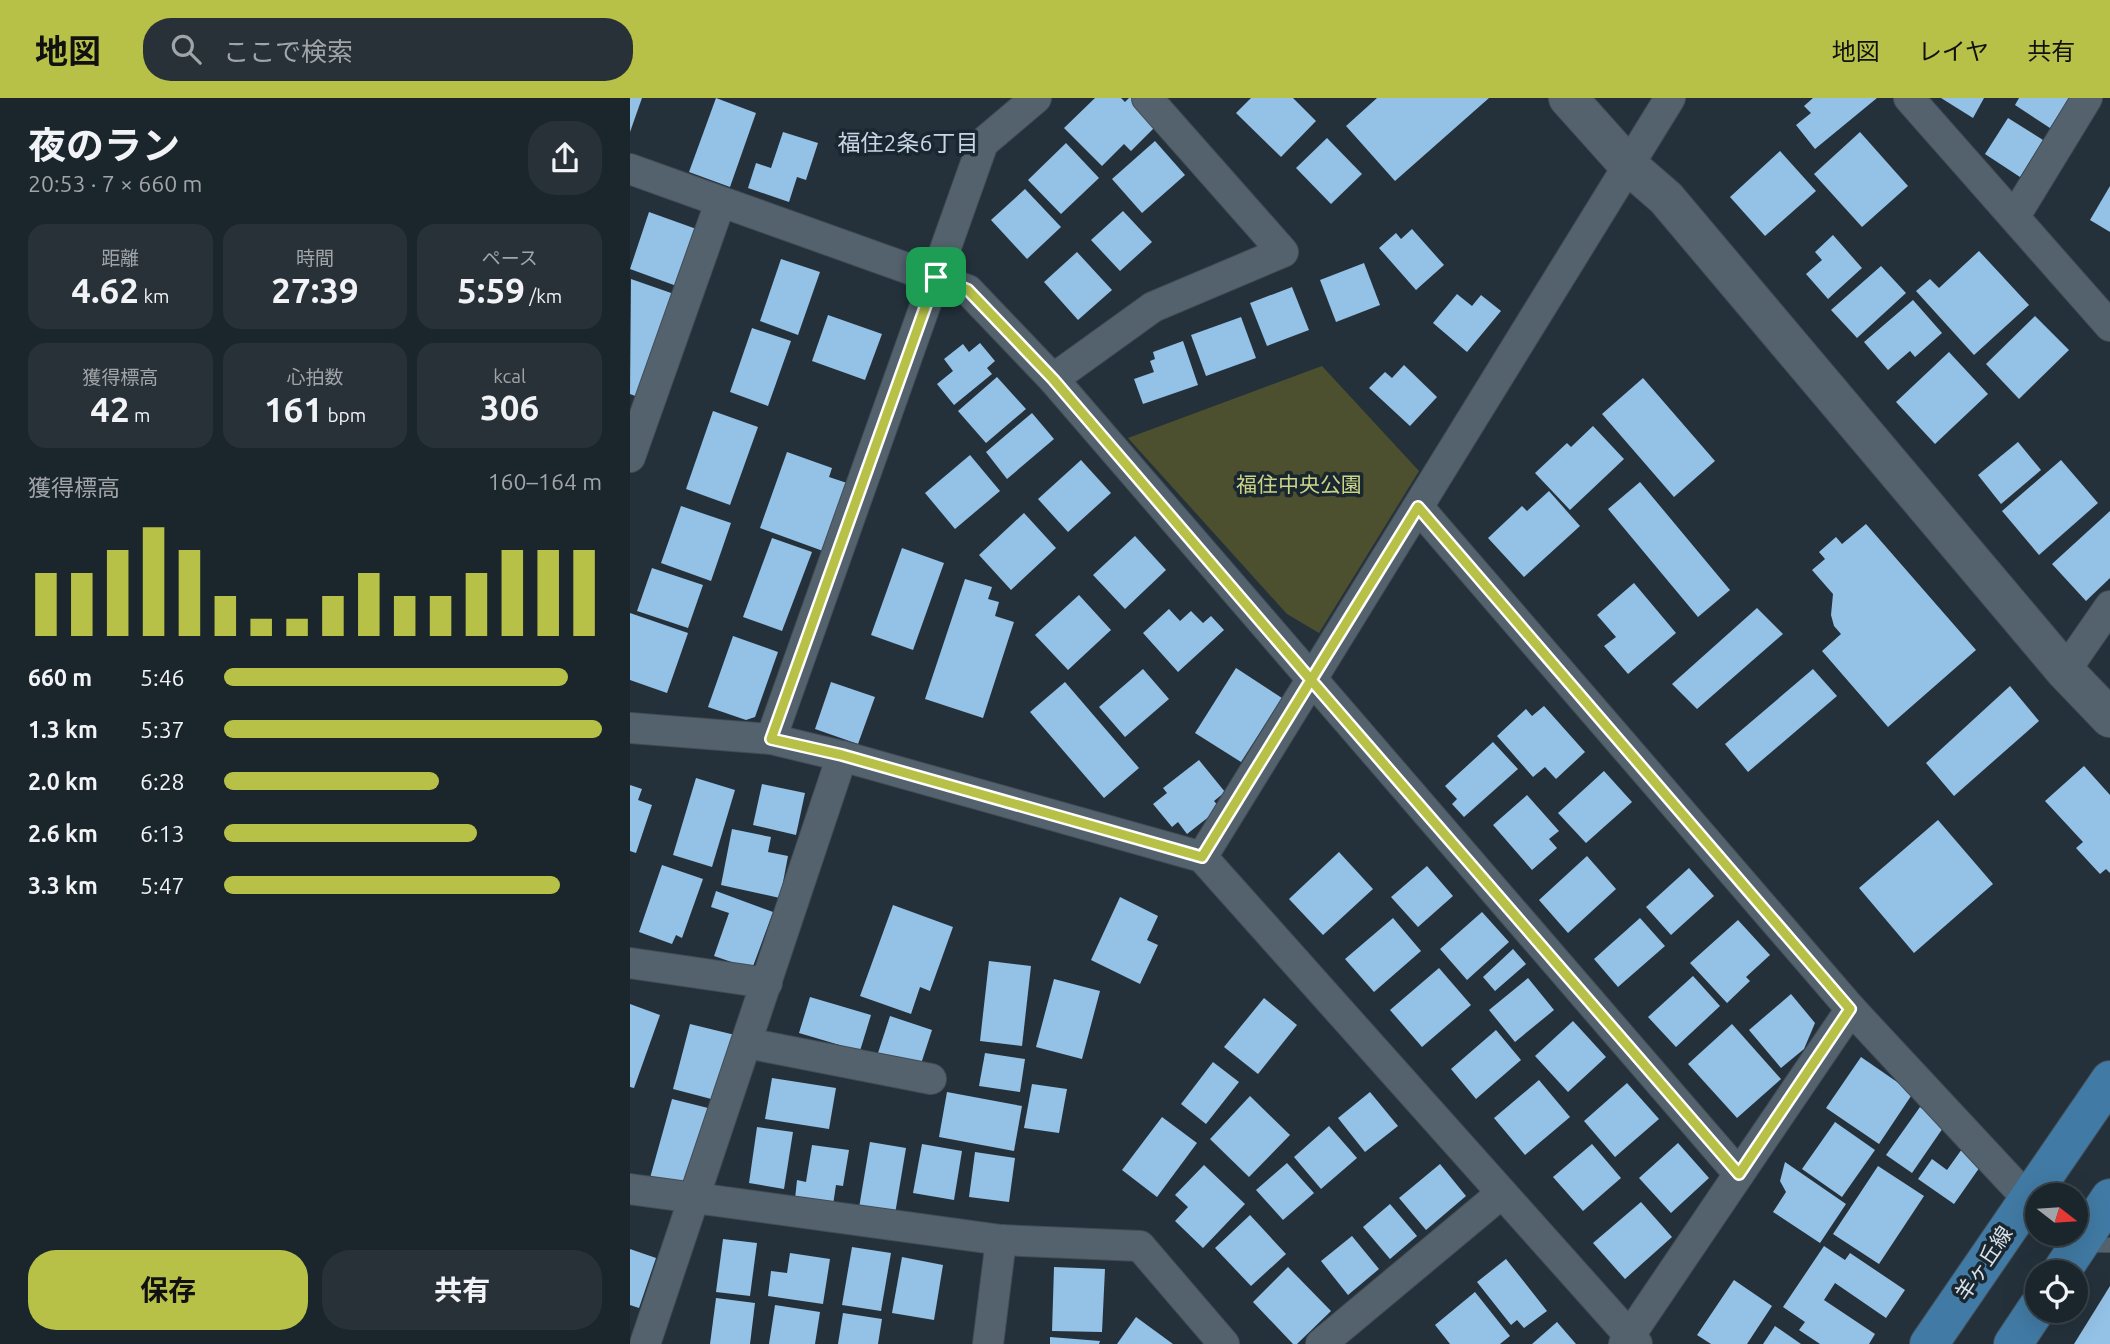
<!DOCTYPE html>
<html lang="ja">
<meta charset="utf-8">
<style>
:root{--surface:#1b252c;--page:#283138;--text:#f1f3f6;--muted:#a0a5a9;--line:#394248;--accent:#b7c148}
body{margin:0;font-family:Ubuntu,"Noto Sans JP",sans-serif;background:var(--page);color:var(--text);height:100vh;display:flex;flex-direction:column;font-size:26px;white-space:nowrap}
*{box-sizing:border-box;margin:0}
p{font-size:23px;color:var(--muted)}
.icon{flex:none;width:38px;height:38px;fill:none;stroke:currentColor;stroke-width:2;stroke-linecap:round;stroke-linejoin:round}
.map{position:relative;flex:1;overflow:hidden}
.panel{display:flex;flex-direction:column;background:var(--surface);width:630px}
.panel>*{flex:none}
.needle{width:46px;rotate:107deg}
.fabs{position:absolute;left:1395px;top:1085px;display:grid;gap:14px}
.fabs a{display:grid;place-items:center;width:63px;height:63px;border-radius:50%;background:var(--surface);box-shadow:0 7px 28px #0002,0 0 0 2px var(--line);font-size:35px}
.pin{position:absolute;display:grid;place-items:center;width:60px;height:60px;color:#fff;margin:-30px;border-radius:14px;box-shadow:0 4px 10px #0006}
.round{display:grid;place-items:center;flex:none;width:74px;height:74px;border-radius:28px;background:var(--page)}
.overview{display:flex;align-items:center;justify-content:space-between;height:119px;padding:0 28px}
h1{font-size:38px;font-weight:700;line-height:52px}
.figures{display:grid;grid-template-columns:repeat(3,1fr);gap:10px;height:119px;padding:7px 28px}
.figures div{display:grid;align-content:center;border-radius:18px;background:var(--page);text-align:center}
.figures b{font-size:35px;font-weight:700}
.figures small{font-size:19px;font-weight:400}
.figures p{font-size:19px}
.chart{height:196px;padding:14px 28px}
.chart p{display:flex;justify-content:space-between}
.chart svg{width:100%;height:126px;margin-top:7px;stroke:var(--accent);stroke-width:6}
.action{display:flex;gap:14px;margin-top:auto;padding:14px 28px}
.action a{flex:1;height:80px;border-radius:28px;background:var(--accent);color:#111;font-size:28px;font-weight:700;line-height:80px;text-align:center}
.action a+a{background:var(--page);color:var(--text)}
ul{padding:0 28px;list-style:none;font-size:23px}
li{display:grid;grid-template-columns:112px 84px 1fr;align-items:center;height:52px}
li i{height:18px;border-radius:9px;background:var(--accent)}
header{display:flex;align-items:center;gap:42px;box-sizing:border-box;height:98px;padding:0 35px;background:var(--accent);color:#111}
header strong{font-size:33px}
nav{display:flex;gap:38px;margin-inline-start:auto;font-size:24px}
.search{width:490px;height:63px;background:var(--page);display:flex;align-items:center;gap:18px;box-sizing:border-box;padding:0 24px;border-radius:28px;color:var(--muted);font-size:26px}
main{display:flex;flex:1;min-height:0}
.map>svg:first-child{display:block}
.green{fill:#4c502e}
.building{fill:#94c1e6}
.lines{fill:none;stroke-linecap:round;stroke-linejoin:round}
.lane-casing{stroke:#424d56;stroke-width:16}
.street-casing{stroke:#424d56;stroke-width:32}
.secondary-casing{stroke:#424d56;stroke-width:40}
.primary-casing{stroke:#424d56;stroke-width:40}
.lane{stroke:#54626e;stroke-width:14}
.street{stroke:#54626e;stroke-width:30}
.secondary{stroke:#54626e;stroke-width:38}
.primary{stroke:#417aa4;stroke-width:38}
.route-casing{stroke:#fff;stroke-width:14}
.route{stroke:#b7c148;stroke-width:9}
.labels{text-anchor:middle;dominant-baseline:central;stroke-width:7;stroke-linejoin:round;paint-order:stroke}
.park-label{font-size:21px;fill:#ccd586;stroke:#1a2731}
.street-label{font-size:21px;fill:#dae2e9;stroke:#1a2731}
.neighbourhood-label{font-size:23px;fill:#c6d6e4;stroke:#1a2731}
</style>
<header>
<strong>地図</strong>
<div class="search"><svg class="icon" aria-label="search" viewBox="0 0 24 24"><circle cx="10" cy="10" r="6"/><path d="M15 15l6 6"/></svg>ここで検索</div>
<nav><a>地図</a><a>レイヤ</a><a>共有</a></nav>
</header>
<main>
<section class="panel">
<div class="overview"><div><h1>夜のラン</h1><p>20:53 · 7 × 660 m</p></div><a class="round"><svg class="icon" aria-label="share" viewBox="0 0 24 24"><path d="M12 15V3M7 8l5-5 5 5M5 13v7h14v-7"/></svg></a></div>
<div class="figures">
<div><p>距離</p><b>4.62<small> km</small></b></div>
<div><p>時間</p><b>27:39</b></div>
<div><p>ペース</p><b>5:59<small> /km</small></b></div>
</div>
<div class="figures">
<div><p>獲得標高</p><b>42<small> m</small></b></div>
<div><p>心拍数</p><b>161<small> bpm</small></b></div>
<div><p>kcal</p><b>306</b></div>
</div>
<div class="chart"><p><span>獲得標高</span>160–164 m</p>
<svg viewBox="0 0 160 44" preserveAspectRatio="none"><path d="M5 44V22M15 44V22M25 44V14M35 44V6M45 44V14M55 44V30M65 44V38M75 44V38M85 44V30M95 44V22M105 44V30M115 44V30M125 44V22M135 44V14M145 44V14M155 44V14"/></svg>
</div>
<ul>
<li><b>660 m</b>5:46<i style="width:91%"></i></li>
<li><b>1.3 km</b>5:37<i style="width:100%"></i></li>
<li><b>2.0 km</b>6:28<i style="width:57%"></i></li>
<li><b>2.6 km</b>6:13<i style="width:67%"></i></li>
<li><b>3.3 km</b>5:47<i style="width:89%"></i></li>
</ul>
<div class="action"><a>保存</a><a>共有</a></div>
</section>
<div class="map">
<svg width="1480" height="1246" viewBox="0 0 1480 1246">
<rect width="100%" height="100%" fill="#24313b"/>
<!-- green -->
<polygon class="green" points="692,268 789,373 689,535 657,516 498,340"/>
<!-- building -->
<g class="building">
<polygon points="0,0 12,0 0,34"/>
<polygon points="86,0 126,15 100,89 59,74"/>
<polygon points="465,0 491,0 495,4 499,0 514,0 534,20 501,53 494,46 472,68 434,30"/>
<polygon points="621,0 663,0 686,23 651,59 606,15"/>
<polygon points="747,0 859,0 765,83 716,28"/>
<polygon points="1183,0 1247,0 1185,51 1166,27 1181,15 1174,8"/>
<polygon points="1311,0 1354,0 1343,20"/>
<polygon points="1389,0 1439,0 1420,30 1385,7"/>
<polygon points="1378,20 1413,42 1390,79 1355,56"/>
<polygon points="153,34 188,45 176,82 167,79 159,104 118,90 126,65 141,70"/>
<polygon points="1230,34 1278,88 1232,129 1184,76"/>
<polygon points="697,40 732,76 701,106 666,70"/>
<polygon points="525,43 555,77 512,115 482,81"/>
<polygon points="436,45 469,80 431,116 398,82"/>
<polygon points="1150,53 1186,93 1135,138 1100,99"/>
<polygon points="1480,88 1480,134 1460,122"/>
<polygon points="395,91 431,129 397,161 361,122"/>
<polygon points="493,113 522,144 490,173 461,142"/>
<polygon points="19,114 72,133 52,190 0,171"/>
<polygon points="782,131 814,167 786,192 749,150 766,135 771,141"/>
<polygon points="1203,137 1232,170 1198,201 1176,176 1192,162 1185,154"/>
<polygon points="1349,153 1399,207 1344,257 1286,193 1300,181 1309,190"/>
<polygon points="447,154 482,192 448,222 414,184"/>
<polygon points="151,161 190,174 168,237 130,223"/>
<polygon points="734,165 750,207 706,224 690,182"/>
<polygon points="1251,168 1276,195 1227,240 1201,212"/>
<polygon points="1,181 44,196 8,299 0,296"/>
<polygon points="662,189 679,232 637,248 620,205"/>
<polygon points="827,196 842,208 851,197 871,213 837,254 803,225"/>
<polygon points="1283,202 1312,235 1285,259 1280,253 1258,272 1234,244"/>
<polygon points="198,217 252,236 235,282 182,263"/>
<polygon points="1405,218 1439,252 1389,301 1356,266"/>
<polygon points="611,219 626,260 576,278 561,237"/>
<polygon points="122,230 161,243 138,308 100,294"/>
<polygon points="553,243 568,287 513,306 504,281 524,274 520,263 525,261 523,254"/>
<polygon points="350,245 365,263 357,270 362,276 324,307 307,286 323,273 314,261 333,246 339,254"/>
<polygon points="1319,254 1358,296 1305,346 1266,304"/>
<polygon points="774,267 807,299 780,328 739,290 755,274 762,280"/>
<polygon points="367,279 396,311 356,345 328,313"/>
<polygon points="1013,280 1085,363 1044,399 972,316"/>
<polygon points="83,313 128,329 100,407 56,391"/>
<polygon points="402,315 424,341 377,381 356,354"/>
<polygon points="963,328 994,361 940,412 905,375 937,345 941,349"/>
<polygon points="1388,344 1411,372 1371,406 1348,377"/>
<polygon points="157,354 202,370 199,379 217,385 193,453 130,430"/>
<polygon points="340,357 370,393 325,431 295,395"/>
<polygon points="451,362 481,395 438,434 408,401"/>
<polygon points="1431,362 1468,405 1409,457 1372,413"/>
<polygon points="1010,384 1100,492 1068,519 978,411"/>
<polygon points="919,393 950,428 894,479 858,440 892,408 897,413"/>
<polygon points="51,408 101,425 81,483 31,465"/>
<polygon points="1480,413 1480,480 1456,503 1422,466"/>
<polygon points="394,415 426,450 381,492 349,457"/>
<polygon points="1236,426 1346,552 1258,629 1192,553 1211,536 1204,528 1201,517 1203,496 1182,472 1195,461 1189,454 1206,439 1212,446"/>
<polygon points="505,438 536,472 495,511 463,477"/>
<polygon points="142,440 182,454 152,533 113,519"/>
<polygon points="272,450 314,465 283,552 241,537"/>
<polygon points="22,470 73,487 58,530 7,513"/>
<polygon points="335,481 362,489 358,501 369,504 365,518 384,524 353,620 295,601"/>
<polygon points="1004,485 1046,535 998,576 974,548 986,539 967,517"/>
<polygon points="449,497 481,532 438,572 405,537"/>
<polygon points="1127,510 1153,536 1067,611 1042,586"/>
<polygon points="539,511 550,523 561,513 573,525 581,518 594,532 548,574 513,535"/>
<polygon points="0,515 58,535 37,595 0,582"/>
<polygon points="103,538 148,554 125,619 116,622 78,609"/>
<polygon points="606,570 652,600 611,664 565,635"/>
<polygon points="513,571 539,601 495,639 469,609"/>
<polygon points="1183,571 1207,598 1118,674 1095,646"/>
<polygon points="201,584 245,599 228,646 185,631"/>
<polygon points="435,584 509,670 474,700 400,614"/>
<polygon points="1380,588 1409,623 1324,698 1296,665"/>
<polygon points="914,608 955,654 926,681 915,669 903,679 867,638 896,611 902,618"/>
<polygon points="863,644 888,671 834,719 822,706 827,701 815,688"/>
<polygon points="569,662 595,694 584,703 590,710 557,736 548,724 542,729 523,706 537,695 533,690"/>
<polygon points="1454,668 1480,697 1480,775 1476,771 1470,776 1446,750 1453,744 1415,703"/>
<polygon points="974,673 1002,704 956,745 928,715"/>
<polygon points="66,680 105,692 82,769 43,757"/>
<polygon points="132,686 175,695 166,737 123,727"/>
<polygon points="0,687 12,691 8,702 22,707 6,755 0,753"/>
<polygon points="897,697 929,733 919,741 927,750 902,772 863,727"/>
<polygon points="1308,722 1363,786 1284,855 1229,790"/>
<polygon points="102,731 141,739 138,754 158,758 150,800 91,787"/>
<polygon points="709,754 743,791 693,837 659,801"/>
<polygon points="957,758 986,791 938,835 909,802"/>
<polygon points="32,767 73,781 52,840 46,837 42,846 9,834"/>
<polygon points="797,768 823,798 788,829 761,799"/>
<polygon points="1059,770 1084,798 1041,837 1016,809"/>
<polygon points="86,793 143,814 122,871 84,858 99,815 81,809"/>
<polygon points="490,799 528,818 517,842 528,847 510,886 461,862"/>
<polygon points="263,807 323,829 300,893 290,889 281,916 230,898"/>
<polygon points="852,814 879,844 837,882 810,851"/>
<polygon points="763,820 791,853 744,894 715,861"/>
<polygon points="1010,820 1035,848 988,889 964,861"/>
<polygon points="1108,822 1140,857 1116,879 1120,883 1097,905 1060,865"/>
<polygon points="883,851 896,866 865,893 853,879"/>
<polygon points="359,863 401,868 392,948 350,943"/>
<polygon points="809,870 841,907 792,949 760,912"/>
<polygon points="1063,878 1090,908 1046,949 1018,919"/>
<polygon points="898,880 924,912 885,944 859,912"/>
<polygon points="424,881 470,893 452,961 406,949"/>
<polygon points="1161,896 1185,925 1174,951 1151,970 1119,932"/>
<polygon points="180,899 241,917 230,953 169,935"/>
<polygon points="634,900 667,927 628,976 594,949"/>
<polygon points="0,906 30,917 4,990 0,989"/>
<polygon points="260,918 302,932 290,969 248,955"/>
<polygon points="943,923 976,959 938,994 905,958"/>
<polygon points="60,926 105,937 89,1003 43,991"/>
<polygon points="1102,926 1151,981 1107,1020 1058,966"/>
<polygon points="866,932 891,962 846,1001 821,971"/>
<polygon points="355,955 395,961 390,994 349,988"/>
<polygon points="1231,959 1283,995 1249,1046 1196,1010"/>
<polygon points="583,964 609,984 576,1026 551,1006"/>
<polygon points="142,980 206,990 199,1031 135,1021"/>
<polygon points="909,982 940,1019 895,1057 864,1020"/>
<polygon points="997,985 1029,1021 985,1059 954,1023"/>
<polygon points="402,986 437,991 429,1035 394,1030"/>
<polygon points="317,994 392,1008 384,1053 309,1039"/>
<polygon points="740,994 768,1028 735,1054 708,1020"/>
<polygon points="620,998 660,1037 619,1079 580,1041"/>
<polygon points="42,1001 78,1010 57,1090 20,1080"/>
<polygon points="1290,1009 1315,1027 1282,1075 1256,1057"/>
<polygon points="532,1019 567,1045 527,1099 492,1072"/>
<polygon points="1205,1024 1245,1052 1212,1099 1172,1071"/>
<polygon points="699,1028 727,1060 691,1091 664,1059"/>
<polygon points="127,1029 163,1034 154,1091 119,1085"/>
<polygon points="240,1044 276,1050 265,1116 229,1110"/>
<polygon points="1048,1045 1079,1080 1041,1115 1009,1080"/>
<polygon points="292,1046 332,1053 324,1102 283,1095"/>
<polygon points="962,1046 991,1080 953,1113 923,1079"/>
<polygon points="182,1047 219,1052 213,1088 206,1087 203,1107 165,1101 167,1082 176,1084"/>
<polygon points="1332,1051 1352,1066 1324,1106 1288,1081 1302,1061 1317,1072"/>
<polygon points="345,1054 385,1060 379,1104 339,1099"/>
<polygon points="1155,1064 1216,1106 1190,1145 1143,1114 1156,1094 1150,1083"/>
<polygon points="657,1065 684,1095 653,1122 626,1092"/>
<polygon points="810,1066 836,1098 796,1132 769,1100"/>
<polygon points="574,1067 615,1106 573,1150 545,1123 558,1109 545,1097"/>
<polygon points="1248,1068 1294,1098 1249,1166 1203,1136"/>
<polygon points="1011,1104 1042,1139 995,1181 963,1145"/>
<polygon points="760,1106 787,1138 760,1161 733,1129"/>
<polygon points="620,1117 656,1156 621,1188 585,1150"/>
<polygon points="722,1138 749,1171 718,1197 691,1163"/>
<polygon points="93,1141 127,1145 120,1198 86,1194"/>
<polygon points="1194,1148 1215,1162 1220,1155 1275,1192 1256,1220 1205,1185 1194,1202 1245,1236 1239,1246 1190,1246 1169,1232 1175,1224 1153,1209"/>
<polygon points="222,1149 261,1155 251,1213 212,1207"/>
<polygon points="0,1151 26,1160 9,1210 0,1207"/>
<polygon points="160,1155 200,1161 193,1206 138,1198 141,1173 157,1175"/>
<polygon points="272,1159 313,1167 304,1222 262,1215"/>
<polygon points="876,1161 917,1213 894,1230 887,1222 881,1227 847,1184"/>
<polygon points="424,1169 475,1171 472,1234 422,1233"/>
<polygon points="658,1169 701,1213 667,1246 663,1246 623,1204"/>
<polygon points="1104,1182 1142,1208 1117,1246 1081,1246 1067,1237"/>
<polygon points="1480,1188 1480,1246 1444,1246"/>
<polygon points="845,1194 880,1238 870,1246 820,1246 805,1227"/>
<polygon points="86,1200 125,1205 120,1246 80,1246"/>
<polygon points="145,1207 190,1214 185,1246 139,1246"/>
<polygon points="213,1215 252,1221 248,1246 208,1246"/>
<polygon points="506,1219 543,1246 487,1246"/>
<polygon points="927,1224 946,1246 902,1246"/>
<polygon points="1145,1228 1171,1246 1133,1246"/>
<polygon points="420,1239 470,1243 469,1246 420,1246"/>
</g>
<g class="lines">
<defs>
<polyline id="lane" points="1453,1147 1480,1147"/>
<g id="street">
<polyline points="1279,0 1480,228"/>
<polyline points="0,71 338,192 423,281 1109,1076 994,1246"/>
<polyline points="1385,118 1457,0"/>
<polyline points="423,281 523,209 653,154 517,0"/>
<polyline points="0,359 90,105"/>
<polyline points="788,409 1221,911 1397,1100"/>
<polyline points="1435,573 1480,508"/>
<polyline points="0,630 141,641 212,658 572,759 1007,1246"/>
<polyline points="141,641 353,45 406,0"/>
<polyline points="572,759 1040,0"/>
<polyline points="0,865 137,885"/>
<polyline points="117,945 301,981"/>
<polyline points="1109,1076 1221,911"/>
<polyline points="0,1091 371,1142 510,1148 594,1246"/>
<polyline points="15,1246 212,658"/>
<polyline points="358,1246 371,1142"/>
<polyline points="691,1246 872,1095"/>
</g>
<polyline id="secondary" points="938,0 998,67 1036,100 1435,573 1480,620"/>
<g id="primary">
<polyline points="1431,1174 1480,1100"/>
<polyline points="1299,1246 1480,982"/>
<polyline points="1383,1246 1407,1210"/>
</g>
</defs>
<!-- lane casing -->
<use href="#lane" class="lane-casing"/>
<!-- street casing -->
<use href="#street" class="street-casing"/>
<!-- secondary casing -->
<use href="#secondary" class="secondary-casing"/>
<!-- primary casing -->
<use href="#primary" class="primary-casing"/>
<!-- lane -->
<use href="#lane" class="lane"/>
<!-- street -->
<use href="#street" class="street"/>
<!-- secondary -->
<use href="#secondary" class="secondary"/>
<!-- primary -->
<use href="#primary" class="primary"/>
</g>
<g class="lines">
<defs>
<polyline id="route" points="306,179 338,192 423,281 681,582 788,409 1220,911 1109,1076 681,582 572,759 212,657 141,641 306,179"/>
</defs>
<!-- route casing -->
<use href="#route" class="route-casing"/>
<!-- route -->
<use href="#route" class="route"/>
</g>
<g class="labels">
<!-- park labels -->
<g class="park-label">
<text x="669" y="386">福住中央公園</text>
</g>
<!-- street labels -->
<g class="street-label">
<text transform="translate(1353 1165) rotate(-56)">羊ヶ丘線</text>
</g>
<!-- neighbourhood labels -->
<g class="neighbourhood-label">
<text x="278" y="44">福住2条6丁目</text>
</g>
</g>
</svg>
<div class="fabs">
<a><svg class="needle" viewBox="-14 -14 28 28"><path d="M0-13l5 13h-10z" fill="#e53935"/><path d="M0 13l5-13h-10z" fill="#a0a5a9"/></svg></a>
<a><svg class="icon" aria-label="locate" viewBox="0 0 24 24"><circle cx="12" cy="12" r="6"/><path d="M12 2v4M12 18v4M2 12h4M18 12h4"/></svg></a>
</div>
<div class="pin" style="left:306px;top:179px;background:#1e9e55"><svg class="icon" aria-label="arrive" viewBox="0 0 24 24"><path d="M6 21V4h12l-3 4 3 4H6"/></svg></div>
</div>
</main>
